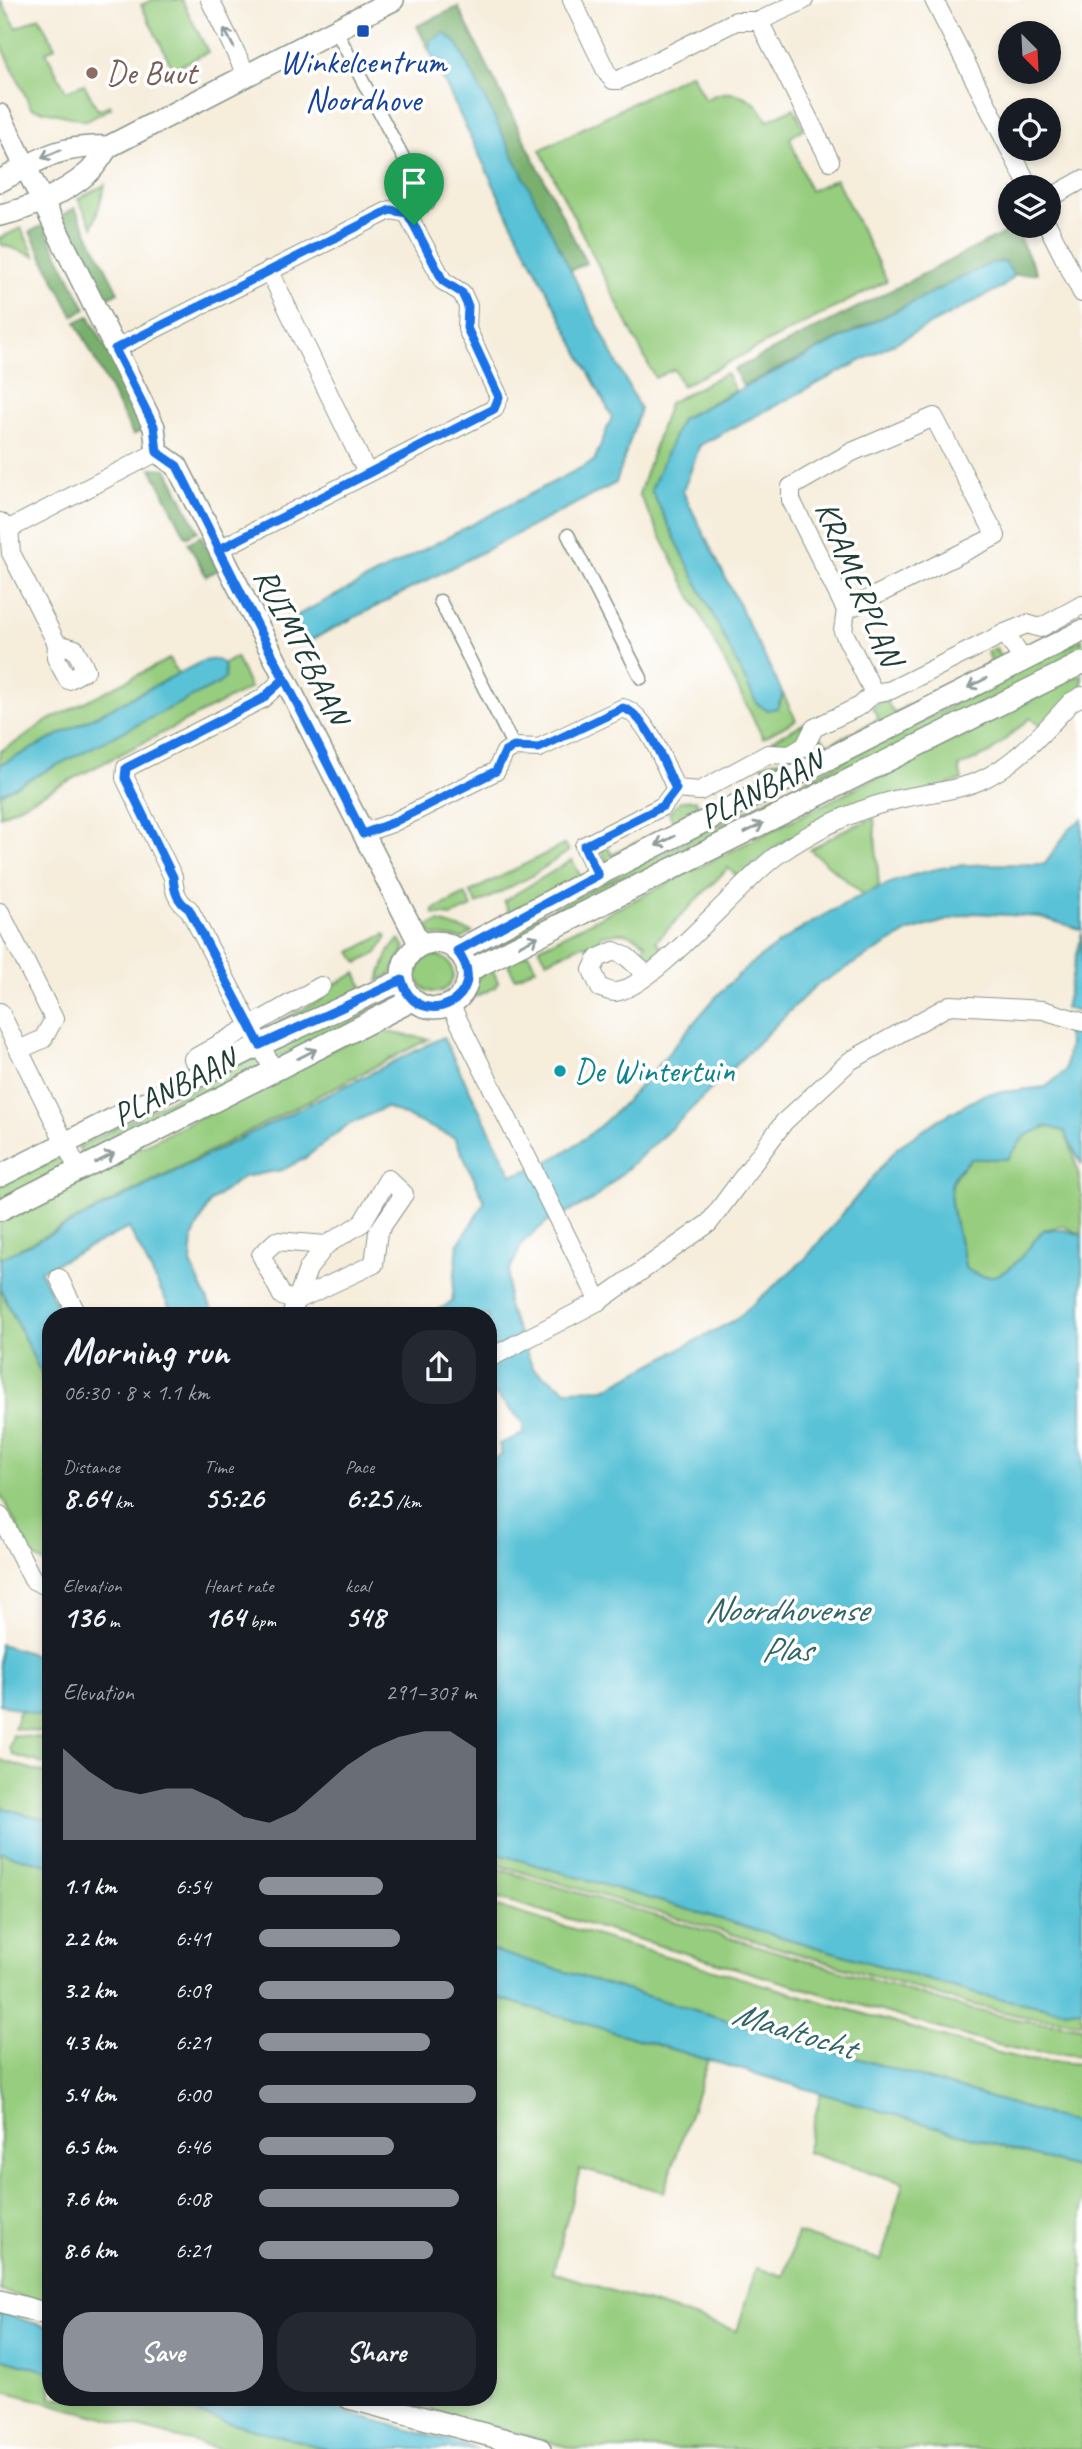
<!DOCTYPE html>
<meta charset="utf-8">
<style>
:root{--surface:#171b24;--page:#242831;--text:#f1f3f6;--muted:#9ea1a6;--accent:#8c9099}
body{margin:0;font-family:Caveat,sans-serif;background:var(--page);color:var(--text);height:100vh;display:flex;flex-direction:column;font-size:26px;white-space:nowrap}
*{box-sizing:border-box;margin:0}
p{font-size:23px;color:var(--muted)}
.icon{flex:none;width:38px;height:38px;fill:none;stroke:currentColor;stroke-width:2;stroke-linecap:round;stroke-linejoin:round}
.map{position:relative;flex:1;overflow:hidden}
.sheet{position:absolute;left:42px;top:1307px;width:455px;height:1099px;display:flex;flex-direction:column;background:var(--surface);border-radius:28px;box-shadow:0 4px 10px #0003}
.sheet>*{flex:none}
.needle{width:46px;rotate:156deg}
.tools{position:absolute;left:998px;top:21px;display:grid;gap:14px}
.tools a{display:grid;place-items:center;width:63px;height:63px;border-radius:50%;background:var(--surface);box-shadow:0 4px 10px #0003;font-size:35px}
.pin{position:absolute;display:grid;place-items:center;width:60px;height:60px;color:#fff;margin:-72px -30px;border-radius:50% 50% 50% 0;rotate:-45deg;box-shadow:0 0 7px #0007}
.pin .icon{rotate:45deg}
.round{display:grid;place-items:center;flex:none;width:74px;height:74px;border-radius:28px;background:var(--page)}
.overview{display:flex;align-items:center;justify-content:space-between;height:119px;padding:0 21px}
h1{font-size:38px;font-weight:800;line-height:52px}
.metrics{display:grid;grid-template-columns:repeat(3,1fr);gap:10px;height:119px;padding:7px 21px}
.metrics div{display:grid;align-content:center}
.metrics b{font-size:30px;font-weight:800}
.metrics small{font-size:19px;font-weight:400}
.metrics p{font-size:19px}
.chart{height:196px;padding:14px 21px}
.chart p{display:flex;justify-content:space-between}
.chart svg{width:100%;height:126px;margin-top:7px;fill:var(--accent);opacity:.7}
.button{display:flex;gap:14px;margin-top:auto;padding:14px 21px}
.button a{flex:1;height:80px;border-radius:28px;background:var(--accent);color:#fff;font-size:28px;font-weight:800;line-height:80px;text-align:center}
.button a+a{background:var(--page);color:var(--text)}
ul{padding:0 21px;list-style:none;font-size:23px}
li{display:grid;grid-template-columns:112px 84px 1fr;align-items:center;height:52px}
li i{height:18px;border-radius:9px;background:var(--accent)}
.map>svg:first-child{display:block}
.green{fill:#97cd7f;stroke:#5b855a;stroke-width:2}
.forest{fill:#79b06e;stroke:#4c7651;stroke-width:2}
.water{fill:#5ac2d7;stroke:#3c8086;stroke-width:2}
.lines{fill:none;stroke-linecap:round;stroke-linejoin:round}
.pedestrian-casing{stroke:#8a9588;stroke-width:15}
.minor-casing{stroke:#8a9588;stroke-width:20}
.tertiary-casing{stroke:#8a9588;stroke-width:24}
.pedestrian{stroke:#fff;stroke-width:12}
.minor{stroke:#fff;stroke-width:18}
.tertiary{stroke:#fff;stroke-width:21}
.oneway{stroke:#8f9e9a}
.route-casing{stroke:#fff;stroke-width:14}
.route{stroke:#1a73e8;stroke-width:9}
.transit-dot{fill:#1a4fb4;stroke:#fff;stroke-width:2.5}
.education-dot{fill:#8d6e63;stroke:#fff;stroke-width:2.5}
.culture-dot{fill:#0f9aa8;stroke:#fff;stroke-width:2.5}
.labels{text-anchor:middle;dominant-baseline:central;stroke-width:7;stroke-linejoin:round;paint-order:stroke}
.transit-label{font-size:33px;fill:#164399;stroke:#fff}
.education-label{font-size:33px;fill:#785e54;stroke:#fff;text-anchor:start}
.street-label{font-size:33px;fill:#1f3d34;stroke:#fff}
.culture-label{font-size:33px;fill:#0d838f;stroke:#fff;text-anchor:start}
.water-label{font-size:35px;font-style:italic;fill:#316565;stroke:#fff}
</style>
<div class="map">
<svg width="1082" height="2449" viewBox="0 0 1082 2449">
<rect width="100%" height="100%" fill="#fff"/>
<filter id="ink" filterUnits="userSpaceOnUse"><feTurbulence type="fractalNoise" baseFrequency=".0143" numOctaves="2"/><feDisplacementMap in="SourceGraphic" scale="14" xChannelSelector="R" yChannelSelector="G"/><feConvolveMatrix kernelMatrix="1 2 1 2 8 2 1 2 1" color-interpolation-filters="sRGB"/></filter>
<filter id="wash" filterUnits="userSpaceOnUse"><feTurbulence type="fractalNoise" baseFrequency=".00686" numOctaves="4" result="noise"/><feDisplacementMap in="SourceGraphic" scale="28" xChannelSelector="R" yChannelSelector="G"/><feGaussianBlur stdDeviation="1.57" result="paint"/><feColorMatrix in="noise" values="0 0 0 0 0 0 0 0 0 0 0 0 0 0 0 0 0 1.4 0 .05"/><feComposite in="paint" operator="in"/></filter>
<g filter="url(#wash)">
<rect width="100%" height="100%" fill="#f6eddb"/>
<!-- green -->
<g class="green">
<polygon points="0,0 17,28 39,17 55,47 46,52 66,91 84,84 98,110 110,105 111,108 87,121 31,108 0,41"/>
<polygon points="152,0 182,0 208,52 173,69 141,5"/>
<path d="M 691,73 L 705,100 C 729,85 756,95 767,121 L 794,108 L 804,128 L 790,138 L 810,191 L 836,179 L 887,281 L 682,386 L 674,369 L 655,378 L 540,150 Z"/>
<polygon points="105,185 93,227 78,199"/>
<polygon points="21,228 35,256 0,244 0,238"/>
<polygon points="726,373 735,390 681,419 652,490 780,704 783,694 796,720 763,738 639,494 669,403"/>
<polygon points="1082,639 1082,657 501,947 496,938"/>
<path d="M 996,648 L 1003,662 L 608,864 L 600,848 L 606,844 L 612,855 L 674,823 L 669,813 L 680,801 L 695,800 L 701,809 L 767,776 L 762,765 C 787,752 807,774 820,736 L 828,745 L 879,719 L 872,707 L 886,700 L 894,713 L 992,662 L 987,652 Z"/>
<polygon points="236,657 250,688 0,816 0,794 218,684 225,678 224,664"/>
<polygon points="169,659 178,674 0,765 0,751 22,739 43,723"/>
<path d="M 1082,674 L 1082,690 L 1041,727 L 1030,718 L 990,753 L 959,767 L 962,780 L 786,840 L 738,877 L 728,868 L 656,941 L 665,951 L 659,957 L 649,959 L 639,953 L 646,944 C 630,931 619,931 600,936 L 604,947 L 599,949 L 581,945 L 547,961 L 539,948 Z"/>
<polygon points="805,723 804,734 796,743 784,745 772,740"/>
<polygon points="874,818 879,887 864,895 810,850 842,831"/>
<polygon points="565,844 569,851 530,877 477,904 470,892"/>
<polygon points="572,860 581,877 510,913 504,901"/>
<polygon points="465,894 472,907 452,916 434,914 433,910"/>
<polygon points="439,922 472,932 462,939 432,935 427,926"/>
<polygon points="385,934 387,937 377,953 358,963 351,952"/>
<polygon points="400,939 405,948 390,975 378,981 390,949"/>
<polygon points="528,953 536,968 515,978 507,962"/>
<circle cx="435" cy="974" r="18"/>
<polygon points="491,966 498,982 496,987 464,1002 478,978"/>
<polygon points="356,973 364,989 280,1029 277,1022 323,999 320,992"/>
<polygon points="369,1001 375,1012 276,1058 271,1047"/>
<polygon points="380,1025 386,1032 429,1039 0,1259 0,1219"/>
<polygon points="257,1056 262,1065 259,1073 91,1158 83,1156 78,1147"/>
<path d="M 1047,1126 L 1064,1131 C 1082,1169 1082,1192 1082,1235 L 1064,1226 L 1043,1230 C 1022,1255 1001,1294 965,1268 C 964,1242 941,1200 956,1175 C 959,1169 967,1164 971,1159 L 1007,1159 L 1025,1136 Z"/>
<polygon points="64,1155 68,1164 0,1204 0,1186"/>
<polygon points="0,1288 51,1394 49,1566 32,1556 0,1493"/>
<polygon points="20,1710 51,1719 51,1734 14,1728"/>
<polygon points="13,1735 51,1739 51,1766 13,1755 9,1748"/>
<polygon points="0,1760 51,1775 51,1821 0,1807"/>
<polygon points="488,1851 980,1995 1055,2009 1082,2010 1082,2023 1021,2016 965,2003 488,1862"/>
<polygon points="0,1852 51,1866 51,2305 0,2291"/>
<polygon points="488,1866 966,2008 1020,2020 1082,2027 1082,2056 1026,2051 989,2043 488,1895"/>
<polygon points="488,1904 987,2050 1027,2060 1082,2064 1082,2125 488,1949"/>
<polygon points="488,1995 708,2060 664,2192 580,2169 553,2272 737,2331 756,2268 784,2276 797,2233 881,2260 903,2183 806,2152 821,2093 1082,2170 1082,2449 575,2449 387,2398 488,2398"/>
<polygon points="0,2358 51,2372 51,2398 140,2398 327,2449 220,2449 0,2390"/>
</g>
<!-- forest -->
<g class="forest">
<polygon points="458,7 586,263 570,271 457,43 431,40 429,50 417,26"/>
<polygon points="75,208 118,292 105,299 62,215"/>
<polygon points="43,225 86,309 73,316 30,232"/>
<polygon points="1014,228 1037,273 1014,275 1004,261 991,263 743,386 734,370"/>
<polygon points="89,316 147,428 133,435 76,322"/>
<polygon points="151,468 167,469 198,531 186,537"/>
<polygon points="201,536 218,570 206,576 188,543"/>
<polygon points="51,1625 51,1660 37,1655 43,1640 39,1631"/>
</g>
<!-- water -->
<g class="water">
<polygon points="444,33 457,43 640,409 616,483 305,643 294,617 594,461 612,417 510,219 429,50 431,40"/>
<polygon points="1005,262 1014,275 1004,286 700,445 683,492 783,694 777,708 767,710 757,704 651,490 681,419 991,263"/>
<polygon points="215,659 224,664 225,678 218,684 0,794 0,765 203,661"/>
<path d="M 1082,819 L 1082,930 L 1040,917 L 973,913 L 910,931 L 814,987 L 678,1122 L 593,1200 L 548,1221 L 523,1242 L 509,1272 L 507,1305 L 533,1368 L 567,1390 L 605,1389 L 735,1320 L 806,1258 L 898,1147 L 938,1120 L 985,1094 L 1046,1087 L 1065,1071 L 1069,1044 L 1065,1027 L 1082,1034 L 1082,1165 L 1064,1131 L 1047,1126 L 1025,1136 L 1007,1159 L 971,1159 C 966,1164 959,1169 955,1175 C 941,1200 964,1242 965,1268 C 1000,1294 1022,1255 1043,1230 L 1064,1230 L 1082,1235 L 1082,2010 L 1055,2009 L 980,1995 L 488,1851 L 488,1462 L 502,1455 L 499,1444 L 523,1434 L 523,1422 L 488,1387 L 488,1316 L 427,1316 L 452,1302 L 458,1244 L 485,1202 L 455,1138 L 386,1107 L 346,1126 L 304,1159 L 282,1170 L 243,1177 L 210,1202 L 193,1236 L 191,1264 L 215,1316 L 174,1316 L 129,1228 L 40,1271 L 62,1316 L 51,1316 L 51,1394 L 0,1288 L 0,1259 L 443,1037 L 512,1175 C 602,1151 658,1061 717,996 C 766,942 882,873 955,866 C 985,863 1015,865 1045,864 L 1070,828 Z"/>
<polygon points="1082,932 1082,1013 1065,1008"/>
<polygon points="0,1644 51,1660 51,1719 0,1704"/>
<polygon points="0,1807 51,1821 51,1866 0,1852"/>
<polygon points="488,1949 1082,2125 1082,2170 488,1995"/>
<polygon points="0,2313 51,2328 51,2372 0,2358"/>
<polygon points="140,2398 296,2398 477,2449 327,2449"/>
</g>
</g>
<g filter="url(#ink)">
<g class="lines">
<defs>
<g id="pedestrian">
<polyline points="335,29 428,204 407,213"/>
<polyline points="568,535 641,678"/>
<polyline points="440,601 514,747"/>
</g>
<g id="minor">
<polyline points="210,0 247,76"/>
<polyline points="572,0 607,73 613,80 619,80 736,21 759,21 804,0"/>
<polyline points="934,0 1029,187"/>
<polyline points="759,21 830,161"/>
<polyline points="1048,199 1082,180"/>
<polyline points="1048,226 1082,293"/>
<polyline points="269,270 367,473"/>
<polyline points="115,349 390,210 407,213 443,281 462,293 468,306 467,329 499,397 494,409 218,550"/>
<polyline points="0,522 9,529 11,553 57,644 56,658 68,680 86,670 75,649 57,644"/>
<polyline points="9,529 157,452"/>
<polyline points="846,610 996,536 934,417 852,452 791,487 791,500 846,610 843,631 874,693"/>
<polyline points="1005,633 1027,624 1040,628 1082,605"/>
<path d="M 363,833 L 392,823 L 496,771 L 505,752 L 514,747 L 539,748 L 623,708 C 647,715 665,766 676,789"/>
<polyline points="598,875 584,846 663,806 676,789 700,791 768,754 790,755 805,746 814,728 860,706 874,693 891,690 1005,633 1023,660"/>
<polyline points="0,912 54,1019 43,1039 19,1050"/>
<path d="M 646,974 L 627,957 L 614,951 L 598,958 L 592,970 L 600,988 C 605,989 610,992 615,992 C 653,988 739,883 776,856 C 810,832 850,812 891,801 C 920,793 950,793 979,781 C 1016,765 1044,731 1071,702 L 1082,696"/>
<polyline points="450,1004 599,1301"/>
<polyline points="0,1012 79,1171"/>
<polyline points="193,1059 321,986"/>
<path d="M 274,1071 L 189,909 C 177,901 174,891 173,877 L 125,778 L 126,768 L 262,699 L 284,679"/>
<polygon points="388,1179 404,1194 378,1232 374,1264 295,1301 282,1296 261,1255 276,1241 326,1245 362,1223"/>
<polyline points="59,1278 78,1316"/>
<polyline points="291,1316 308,1269 326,1245"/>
<polyline points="488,1359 599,1301 709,1223 784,1122 850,1061 950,1005 1043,1010 1082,1022"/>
<polyline points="0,1515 33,1580 44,1585 51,1581"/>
</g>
<g id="tertiary">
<polyline points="0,115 154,427 157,452 177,466 420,945"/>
<path d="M 0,181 C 42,158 59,145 108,147"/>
<path d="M 0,215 C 29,209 65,193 88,173 C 96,166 102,155 108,147 L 393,0"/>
<circle cx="435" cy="975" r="33"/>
<polyline points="457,951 598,875 1082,631"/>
<polyline points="468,971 1082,663"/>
<polyline points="0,1176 260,1045 402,980"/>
<polyline points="0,1210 413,1000"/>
<polyline points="0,2301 51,2315"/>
<polyline points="349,2398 540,2449"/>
</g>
</defs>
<!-- pedestrian casing -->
<use href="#pedestrian" class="pedestrian-casing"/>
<!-- minor casing -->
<use href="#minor" class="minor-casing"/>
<!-- tertiary casing -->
<use href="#tertiary" class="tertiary-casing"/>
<!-- pedestrian -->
<use href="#pedestrian" class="pedestrian"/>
<!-- minor -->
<use href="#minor" class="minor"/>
<!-- tertiary -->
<use href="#tertiary" class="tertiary"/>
</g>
<!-- one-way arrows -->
<defs><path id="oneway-shaft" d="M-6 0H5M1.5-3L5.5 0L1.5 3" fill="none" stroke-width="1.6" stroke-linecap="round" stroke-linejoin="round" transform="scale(1.75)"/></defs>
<g class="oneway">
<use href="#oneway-shaft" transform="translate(229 38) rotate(-117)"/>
<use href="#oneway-shaft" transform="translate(51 154) rotate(157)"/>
<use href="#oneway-shaft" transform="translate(977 683) rotate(153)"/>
<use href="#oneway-shaft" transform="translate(754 828) rotate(-27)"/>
<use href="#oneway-shaft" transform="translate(665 841) rotate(153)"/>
<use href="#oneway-shaft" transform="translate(529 941) rotate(-27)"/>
<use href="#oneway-shaft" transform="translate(307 1054) rotate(-27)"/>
<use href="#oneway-shaft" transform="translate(105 1158) rotate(-27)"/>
</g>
</g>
<g class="lines" filter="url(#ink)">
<defs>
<path id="route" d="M 414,225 L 443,281 L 462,293 L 468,306 L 467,328 L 499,397 L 494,409 L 218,550 L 284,679 L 262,699 L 126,768 L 125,778 L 173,877 C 174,891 177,901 189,909 L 260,1045 L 402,980 C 417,1036 495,996 457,951 L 598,875 L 584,846 L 663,806 L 676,789 C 665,767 647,715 623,708 L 539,748 L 514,747 L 505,752 L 496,771 L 392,823 L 363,834 L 177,466 L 157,452 L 154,426 L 115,349 L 390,210 L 407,213 L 414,225"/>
</defs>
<!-- route casing -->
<use href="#route" class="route-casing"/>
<!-- route -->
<use href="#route" class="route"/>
</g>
<!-- markers -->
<rect class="transit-dot" x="356" y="24" width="14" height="14" rx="3.5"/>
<circle class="education-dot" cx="92" cy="73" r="7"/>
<circle class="culture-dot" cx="560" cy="1071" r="7"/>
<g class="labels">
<!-- transit labels -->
<g class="transit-label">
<text x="363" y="62">Winkelcentrum<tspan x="363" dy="38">Noordhove</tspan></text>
</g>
<!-- education labels -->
<g class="education-label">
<text x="106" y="73">De Buut</text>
</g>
<!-- street labels -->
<g class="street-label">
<text transform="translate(859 583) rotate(67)">KRAMERPLAN</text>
<text transform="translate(302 646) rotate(63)">RUIMTEBAAN</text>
<text transform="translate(761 789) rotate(-27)">PLANBAAN</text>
<text transform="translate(174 1087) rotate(-27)">PLANBAAN</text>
</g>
<!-- culture labels -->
<g class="culture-label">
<text x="574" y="1071">De Wintertuin</text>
</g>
<!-- water labels -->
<g class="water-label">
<text x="786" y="1609">Noordhovense<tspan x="786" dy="40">Plas</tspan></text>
<text transform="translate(794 2030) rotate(17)">Maaltocht</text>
</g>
</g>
</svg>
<div class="tools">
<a><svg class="needle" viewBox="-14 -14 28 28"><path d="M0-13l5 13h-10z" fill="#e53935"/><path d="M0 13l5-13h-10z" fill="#9ea1a6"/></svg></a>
<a><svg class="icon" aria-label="locate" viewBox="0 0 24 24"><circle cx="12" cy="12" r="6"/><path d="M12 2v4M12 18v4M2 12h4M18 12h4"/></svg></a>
<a><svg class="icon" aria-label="layers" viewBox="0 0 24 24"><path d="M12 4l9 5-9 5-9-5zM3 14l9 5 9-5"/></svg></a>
</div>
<div class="pin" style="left:414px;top:225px;background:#1e9e55"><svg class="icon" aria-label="arrive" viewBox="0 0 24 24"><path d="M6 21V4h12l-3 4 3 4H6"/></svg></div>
<section class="sheet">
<div class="overview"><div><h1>Morning run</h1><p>06:30 · 8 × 1.1 km</p></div><a class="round"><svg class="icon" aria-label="share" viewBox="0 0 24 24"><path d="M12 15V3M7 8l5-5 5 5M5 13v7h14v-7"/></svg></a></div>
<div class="metrics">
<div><p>Distance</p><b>8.64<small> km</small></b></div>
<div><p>Time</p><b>55:26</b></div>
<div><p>Pace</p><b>6:25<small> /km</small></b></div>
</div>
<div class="metrics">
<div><p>Elevation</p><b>136<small> m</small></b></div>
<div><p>Heart rate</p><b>164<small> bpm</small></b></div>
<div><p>kcal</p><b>548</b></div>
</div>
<div class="chart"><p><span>Elevation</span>291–307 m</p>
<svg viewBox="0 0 160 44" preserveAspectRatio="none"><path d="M0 44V12L10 20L20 26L30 28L40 26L50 26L60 30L70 36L80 38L90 34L100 26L110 18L120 12L130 8L140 6L150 6L160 12V44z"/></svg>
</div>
<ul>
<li><b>1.1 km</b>6:54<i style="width:57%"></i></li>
<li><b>2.2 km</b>6:41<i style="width:65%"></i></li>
<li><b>3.2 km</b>6:09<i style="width:90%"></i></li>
<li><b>4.3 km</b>6:21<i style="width:79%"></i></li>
<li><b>5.4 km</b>6:00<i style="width:100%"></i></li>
<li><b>6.5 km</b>6:46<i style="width:62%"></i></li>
<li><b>7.6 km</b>6:08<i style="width:92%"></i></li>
<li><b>8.6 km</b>6:21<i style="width:80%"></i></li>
</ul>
<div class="button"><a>Save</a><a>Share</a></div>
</section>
</div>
